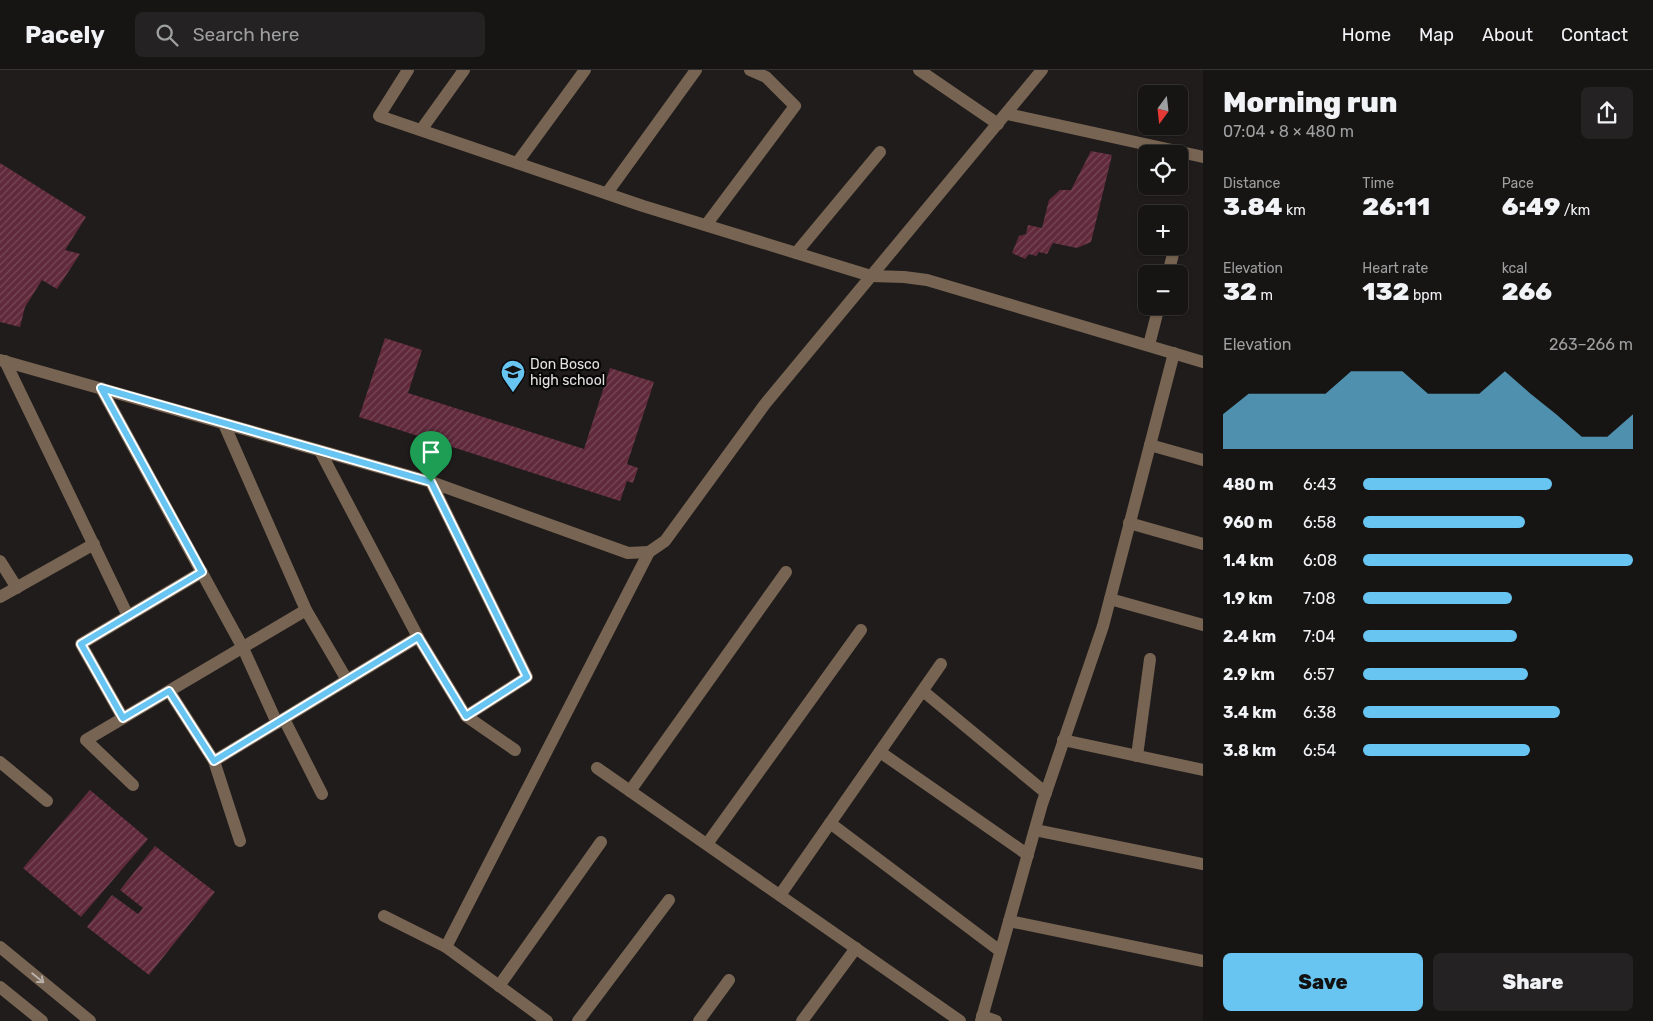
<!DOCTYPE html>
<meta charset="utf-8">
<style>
:root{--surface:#171514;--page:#242222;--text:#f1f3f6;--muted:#9e9fa0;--line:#363434;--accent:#68c4f0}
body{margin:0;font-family:Rubik,sans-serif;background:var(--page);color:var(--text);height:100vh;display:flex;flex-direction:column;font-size:19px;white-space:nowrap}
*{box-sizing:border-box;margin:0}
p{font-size:16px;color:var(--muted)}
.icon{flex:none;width:28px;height:28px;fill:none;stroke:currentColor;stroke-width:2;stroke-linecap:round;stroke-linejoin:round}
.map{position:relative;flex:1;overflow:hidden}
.details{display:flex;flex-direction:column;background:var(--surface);width:450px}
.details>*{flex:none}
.needle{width:32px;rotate:195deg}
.buttons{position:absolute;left:1138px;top:15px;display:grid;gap:10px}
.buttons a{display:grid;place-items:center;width:50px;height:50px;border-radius:8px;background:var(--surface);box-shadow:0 1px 4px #0004,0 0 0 1px var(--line);font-size:25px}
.pin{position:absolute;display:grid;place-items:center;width:42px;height:42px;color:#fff;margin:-51px -21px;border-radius:50% 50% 50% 0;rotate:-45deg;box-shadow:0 0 5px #0007}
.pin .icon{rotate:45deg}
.round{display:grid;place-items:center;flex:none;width:52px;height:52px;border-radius:8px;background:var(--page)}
.headline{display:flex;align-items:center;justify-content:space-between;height:85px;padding:0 20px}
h1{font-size:28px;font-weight:800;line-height:38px}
.stats{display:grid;grid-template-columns:repeat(3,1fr);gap:8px;height:85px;padding:5px 20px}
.stats div{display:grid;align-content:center}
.stats b{font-size:25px;font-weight:800}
.stats small{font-size:14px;font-weight:400}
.stats p{font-size:14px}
.chart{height:140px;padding:10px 20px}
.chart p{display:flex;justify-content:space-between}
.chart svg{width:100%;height:90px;margin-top:5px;fill:var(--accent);opacity:.7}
.cta{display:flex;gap:10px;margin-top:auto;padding:10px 20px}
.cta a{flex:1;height:58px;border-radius:8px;background:var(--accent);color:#111;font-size:20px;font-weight:800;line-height:58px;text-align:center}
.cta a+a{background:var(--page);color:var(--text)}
ul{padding:0 20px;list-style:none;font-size:16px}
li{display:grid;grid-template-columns:80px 60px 1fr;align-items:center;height:38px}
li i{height:12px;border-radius:6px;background:var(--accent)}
header{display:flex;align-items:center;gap:30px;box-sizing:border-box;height:70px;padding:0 25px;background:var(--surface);border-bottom:1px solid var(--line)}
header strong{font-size:24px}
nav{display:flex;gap:28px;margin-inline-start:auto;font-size:18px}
.search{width:350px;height:45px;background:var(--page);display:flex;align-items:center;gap:12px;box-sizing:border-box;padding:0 18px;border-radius:8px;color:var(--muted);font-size:19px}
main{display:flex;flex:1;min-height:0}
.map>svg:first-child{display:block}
.building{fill:url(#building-hatch)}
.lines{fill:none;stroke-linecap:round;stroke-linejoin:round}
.minor{stroke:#776452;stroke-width:12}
.oneway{stroke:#b8b0a8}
.route-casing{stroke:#fff;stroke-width:10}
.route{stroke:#68c4f0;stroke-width:6}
.labels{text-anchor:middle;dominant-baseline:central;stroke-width:4.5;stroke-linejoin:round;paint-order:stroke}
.poi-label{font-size:14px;fill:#e4e2e1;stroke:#080707;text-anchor:start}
</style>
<header>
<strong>Pacely</strong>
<div class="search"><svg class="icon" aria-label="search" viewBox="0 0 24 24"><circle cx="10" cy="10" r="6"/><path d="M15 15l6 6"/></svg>Search here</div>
<nav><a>Home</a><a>Map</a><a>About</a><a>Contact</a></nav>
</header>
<main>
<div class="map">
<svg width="1203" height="951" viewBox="0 0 1203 951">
<defs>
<pattern id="building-hatch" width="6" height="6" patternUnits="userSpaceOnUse" patternTransform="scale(1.25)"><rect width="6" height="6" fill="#602a3c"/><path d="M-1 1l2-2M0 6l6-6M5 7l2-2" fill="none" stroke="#774958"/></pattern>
</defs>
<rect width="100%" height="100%" fill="#1f1c1b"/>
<!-- building -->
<g class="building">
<polygon points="1091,81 1112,85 1091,172 1077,178 1053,173 1047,184 1039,182 1036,186 1029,184 1025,189 1012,183 1019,166 1026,164 1028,155 1042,158 1049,130 1060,120 1071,120"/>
<polygon points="0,93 86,147 65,180 80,184 57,219 42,210 25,237 20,257 0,252"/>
<polygon points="385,268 422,280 408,323 584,379 610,298 654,312 627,394 638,398 633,413 627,411 620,431 359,347"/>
<polygon points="90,720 148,769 81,847 23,798"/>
<polygon points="155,776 215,822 149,905 87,857 112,825 138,844 143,838 120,820"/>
</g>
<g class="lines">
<!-- minor -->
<g class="minor">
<polyline points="408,0 379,46 643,136 871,206 904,207 927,210 1203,292"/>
<polyline points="919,0 998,54"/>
<polyline points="1007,44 1203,87"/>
<polyline points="421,60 464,0"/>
<polyline points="517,93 585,0"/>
<polyline points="607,123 696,0"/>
<polyline points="706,155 795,36 766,7 750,0"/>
<polyline points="796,183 880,82"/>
<polyline points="1168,204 1175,176"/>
<polyline points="1149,275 1159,236"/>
<polyline points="0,290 431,412 628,483 649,482"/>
<polyline points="5,291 128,546"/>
<polyline points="101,318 243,578 277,653"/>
<polyline points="224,354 306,540 347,610"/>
<polyline points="1150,375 1203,390"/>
<polyline points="431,412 527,607 466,646"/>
<polyline points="1129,453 1203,474"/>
<polyline points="0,491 17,518"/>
<polyline points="0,527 94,474"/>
<polyline points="1110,529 1203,555"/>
<polyline points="418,567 466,646 515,680"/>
<polyline points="169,621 214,691"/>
<polyline points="923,621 1046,723"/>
<polyline points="123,648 81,574 202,502"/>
<polyline points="284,649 322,724"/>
<polyline points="1063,670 1203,700"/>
<polyline points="880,682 1028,785"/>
<polyline points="1137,686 1150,589"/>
<polyline points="0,692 47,731"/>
<polyline points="597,698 960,951"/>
<polyline points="133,715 86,670 306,540"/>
<polyline points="630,721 786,502"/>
<polyline points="830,753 1000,881"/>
<polyline points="1035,760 1203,794"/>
<polyline points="240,771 214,691 418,567 320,381"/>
<polyline points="707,774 861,560"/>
<polyline points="780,825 941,594"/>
<polyline points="384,846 446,877 547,951"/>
<polyline points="1009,851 1203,891"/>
<polyline points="0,877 90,951"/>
<polyline points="446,877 649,482 665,471 765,334 1042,0"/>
<polyline points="499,916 601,772"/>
<polyline points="0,917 42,951"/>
<polyline points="982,946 996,951"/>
<polyline points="578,951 669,830"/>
<polyline points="699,951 729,910"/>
<polyline points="802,951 856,878"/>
<polyline points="981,951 1042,734 1103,556 1174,283"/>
</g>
</g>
<!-- one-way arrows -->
<defs><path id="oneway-shaft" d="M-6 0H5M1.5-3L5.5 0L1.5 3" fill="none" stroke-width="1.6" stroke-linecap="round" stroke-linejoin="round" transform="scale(1.25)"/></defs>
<use class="oneway" href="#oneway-shaft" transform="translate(38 908) rotate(39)"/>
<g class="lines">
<defs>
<polygon id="route" points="101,318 431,412 527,607 466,646 418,567 214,691 169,621 123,648 81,574 202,502"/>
</defs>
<!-- route casing -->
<use href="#route" class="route-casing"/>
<!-- route -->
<use href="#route" class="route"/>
</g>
<!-- icons -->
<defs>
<symbol id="school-pin" viewBox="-11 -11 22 30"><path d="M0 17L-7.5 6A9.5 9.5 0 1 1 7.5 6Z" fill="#68c4f0" stroke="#080707"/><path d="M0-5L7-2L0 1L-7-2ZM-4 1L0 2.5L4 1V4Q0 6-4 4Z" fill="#111"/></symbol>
</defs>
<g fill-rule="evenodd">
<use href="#school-pin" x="499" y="288" width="28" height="38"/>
</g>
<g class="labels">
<!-- poi labels -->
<g class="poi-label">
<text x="530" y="294">Don Bosco<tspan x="530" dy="16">high school</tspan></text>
</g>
</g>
</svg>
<div class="buttons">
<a><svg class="needle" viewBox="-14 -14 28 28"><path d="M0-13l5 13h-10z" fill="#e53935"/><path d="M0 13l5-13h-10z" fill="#9e9fa0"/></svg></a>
<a><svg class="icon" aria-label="locate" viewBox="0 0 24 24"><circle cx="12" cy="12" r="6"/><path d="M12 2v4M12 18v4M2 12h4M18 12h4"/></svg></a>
<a>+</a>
<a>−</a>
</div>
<div class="pin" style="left:431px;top:412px;background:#1e9e55"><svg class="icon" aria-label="arrive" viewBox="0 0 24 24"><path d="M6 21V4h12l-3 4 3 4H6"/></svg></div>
</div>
<section class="details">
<div class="headline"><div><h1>Morning run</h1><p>07:04 · 8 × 480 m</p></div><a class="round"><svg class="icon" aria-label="share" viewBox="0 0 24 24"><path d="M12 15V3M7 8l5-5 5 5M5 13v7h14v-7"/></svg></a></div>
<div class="stats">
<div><p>Distance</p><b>3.84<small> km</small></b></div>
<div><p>Time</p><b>26:11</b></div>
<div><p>Pace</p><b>6:49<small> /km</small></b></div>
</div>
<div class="stats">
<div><p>Elevation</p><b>32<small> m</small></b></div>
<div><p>Heart rate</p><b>132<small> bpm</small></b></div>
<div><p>kcal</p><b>266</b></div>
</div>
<div class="chart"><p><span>Elevation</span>263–266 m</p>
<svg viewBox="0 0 160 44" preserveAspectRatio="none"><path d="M0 44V27L10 17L20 17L30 17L40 17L50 6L60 6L70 6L80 17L90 17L100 17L110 6L120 17L130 27L140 38L150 38L160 27V44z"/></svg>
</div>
<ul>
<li><b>480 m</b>6:43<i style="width:70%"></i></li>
<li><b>960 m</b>6:58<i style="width:60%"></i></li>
<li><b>1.4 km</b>6:08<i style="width:100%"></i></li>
<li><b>1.9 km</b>7:08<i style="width:55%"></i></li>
<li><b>2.4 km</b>7:04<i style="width:57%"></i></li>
<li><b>2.9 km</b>6:57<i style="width:61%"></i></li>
<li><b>3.4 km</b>6:38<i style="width:73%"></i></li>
<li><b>3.8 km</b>6:54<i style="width:62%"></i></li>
</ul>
<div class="cta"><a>Save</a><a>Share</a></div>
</section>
</main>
